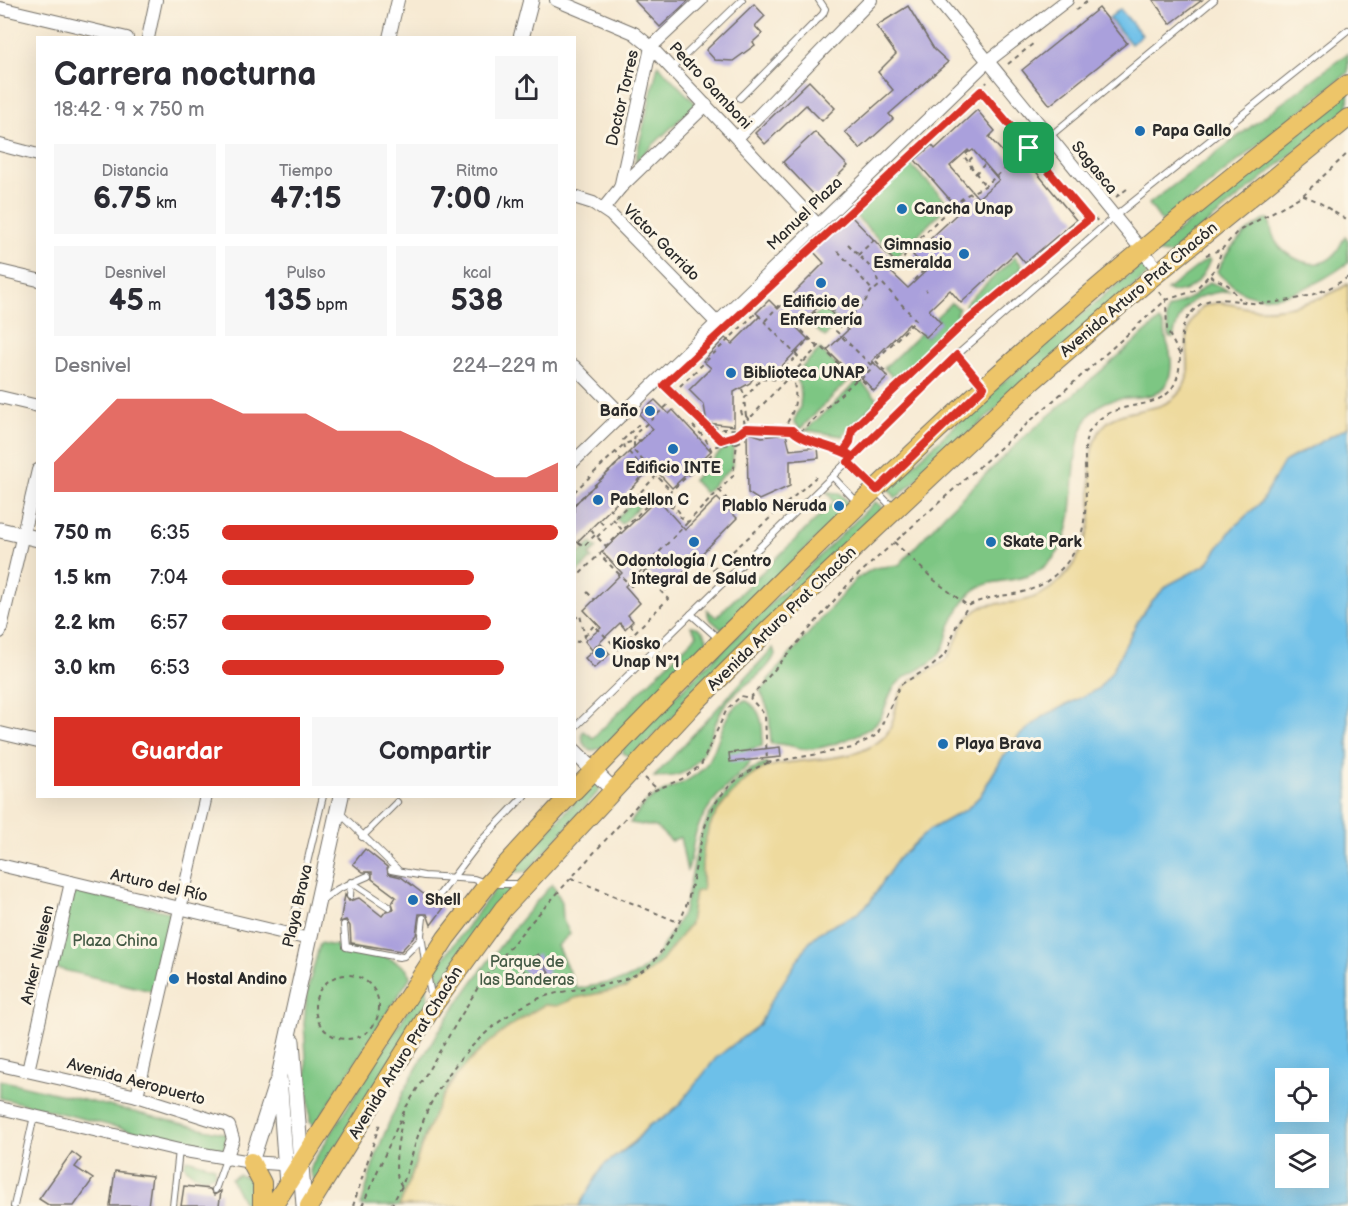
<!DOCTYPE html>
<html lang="es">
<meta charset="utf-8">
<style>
:root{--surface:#fff;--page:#f7f7f7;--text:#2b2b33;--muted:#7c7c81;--accent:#d93025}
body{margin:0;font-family:"Balsamiq Sans",sans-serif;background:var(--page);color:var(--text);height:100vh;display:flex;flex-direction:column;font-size:22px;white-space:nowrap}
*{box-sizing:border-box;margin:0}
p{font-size:20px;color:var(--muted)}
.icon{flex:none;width:33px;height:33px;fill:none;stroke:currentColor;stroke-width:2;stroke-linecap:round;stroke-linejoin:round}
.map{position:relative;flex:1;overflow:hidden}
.sheet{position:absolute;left:36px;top:36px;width:540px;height:762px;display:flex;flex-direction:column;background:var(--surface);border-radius:0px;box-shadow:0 6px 24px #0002}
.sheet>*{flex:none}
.buttons{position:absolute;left:1275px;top:1068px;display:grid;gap:12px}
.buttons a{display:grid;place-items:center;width:54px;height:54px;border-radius:0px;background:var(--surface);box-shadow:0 6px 24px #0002;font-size:30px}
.pin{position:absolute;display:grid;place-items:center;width:51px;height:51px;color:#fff;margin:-26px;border-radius:12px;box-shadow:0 3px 9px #0006}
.round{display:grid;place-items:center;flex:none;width:63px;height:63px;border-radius:0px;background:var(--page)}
.headline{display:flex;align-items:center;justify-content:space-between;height:102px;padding:0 18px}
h1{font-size:33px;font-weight:800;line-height:45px}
.metrics{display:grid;grid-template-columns:repeat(3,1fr);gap:9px;height:102px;padding:6px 18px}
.metrics div{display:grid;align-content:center;border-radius:0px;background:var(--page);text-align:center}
.metrics b{font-size:30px;font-weight:800}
.metrics small{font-size:16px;font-weight:400}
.metrics p{font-size:16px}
.chart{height:168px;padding:12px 18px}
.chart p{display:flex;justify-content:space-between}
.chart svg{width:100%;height:108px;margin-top:6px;fill:var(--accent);opacity:.7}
.button{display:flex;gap:12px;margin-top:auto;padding:12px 18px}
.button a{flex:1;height:69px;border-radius:0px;background:var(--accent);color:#fff;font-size:24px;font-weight:800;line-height:69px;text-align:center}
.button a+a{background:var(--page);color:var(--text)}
ul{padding:0 18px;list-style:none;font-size:20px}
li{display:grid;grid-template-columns:96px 72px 1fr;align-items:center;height:45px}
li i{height:15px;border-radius:8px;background:var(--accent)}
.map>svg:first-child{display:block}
.green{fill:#7dc683;stroke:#547857;stroke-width:1.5}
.sand{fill:#eeda9e;stroke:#8c8264;stroke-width:1.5}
.water{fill:#6dc0e9;stroke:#4c768a;stroke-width:1.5;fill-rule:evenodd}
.building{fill:#aaa0dc;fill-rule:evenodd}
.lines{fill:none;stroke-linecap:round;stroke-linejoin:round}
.service-casing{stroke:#726e66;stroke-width:8}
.minor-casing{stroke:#726e66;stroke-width:14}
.tertiary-casing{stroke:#726e66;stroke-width:17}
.primary-casing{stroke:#726e66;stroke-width:20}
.path{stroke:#726e66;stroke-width:2;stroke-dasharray:4.5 4.5;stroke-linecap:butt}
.service{stroke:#fff;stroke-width:6}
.minor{stroke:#fff;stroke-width:12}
.tertiary{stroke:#fff;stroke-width:15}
.primary{stroke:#edc569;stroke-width:18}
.route-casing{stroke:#fff;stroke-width:12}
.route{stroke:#d93025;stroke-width:8}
.poi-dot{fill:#1f6fb2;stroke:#fcf5e5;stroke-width:2}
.labels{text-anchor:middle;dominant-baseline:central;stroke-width:6;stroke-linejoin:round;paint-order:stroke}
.street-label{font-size:16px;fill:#2b2b2b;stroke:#fcf5e5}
.poi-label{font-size:16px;font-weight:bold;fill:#2b2b2b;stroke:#fcf5e5;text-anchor:start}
.park-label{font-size:16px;fill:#445a45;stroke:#fcf5e5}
</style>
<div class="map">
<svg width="1348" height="1206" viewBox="0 0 1348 1206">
<rect width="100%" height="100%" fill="#fcf5e5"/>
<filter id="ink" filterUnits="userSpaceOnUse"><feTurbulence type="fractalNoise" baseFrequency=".0167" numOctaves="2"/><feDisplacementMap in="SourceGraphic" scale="12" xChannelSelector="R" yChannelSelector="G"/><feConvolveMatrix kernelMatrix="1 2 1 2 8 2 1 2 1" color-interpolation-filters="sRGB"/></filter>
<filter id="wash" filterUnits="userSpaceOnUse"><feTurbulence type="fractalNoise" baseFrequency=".008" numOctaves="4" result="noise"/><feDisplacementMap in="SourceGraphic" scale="24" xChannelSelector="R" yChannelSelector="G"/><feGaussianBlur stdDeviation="1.35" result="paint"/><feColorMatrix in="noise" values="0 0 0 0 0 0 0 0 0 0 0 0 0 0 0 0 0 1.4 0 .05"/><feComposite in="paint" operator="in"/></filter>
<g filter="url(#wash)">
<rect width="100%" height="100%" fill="#f7ead3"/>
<!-- green -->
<g class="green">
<polygon points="1348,53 1348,73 1162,222 1149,204"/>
<polygon points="658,65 696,104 635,162"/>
<polygon points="1348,92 1348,108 1170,254 1159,253 1160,246"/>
<polygon points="908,162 949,204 896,257 855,215"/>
<path d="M 1267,219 L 1269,219 C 1271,227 1272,235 1276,242 C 1285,256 1310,269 1326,261 C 1338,255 1339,245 1345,237 L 1348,240 L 1348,263 C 1317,285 1265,315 1231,284 C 1226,280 1220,277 1217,271 C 1229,247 1243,232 1267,219 Z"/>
<polygon points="1015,257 1023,267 972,311 965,304"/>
<path d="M 1207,259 L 1210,260 C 1204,276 1188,299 1167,290 Z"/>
<path d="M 1142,264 L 1147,265 L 1149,273 L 896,498 L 888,489 C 969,410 1054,336 1142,264 Z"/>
<path d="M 1210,282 L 1229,291 C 1194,294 1181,303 1173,338 L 1170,338 L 1166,318 L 1168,309 L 1192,297 Z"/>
<polygon points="951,303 959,308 956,314 961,319 897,381 884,368 921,333 926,337 940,323 936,317"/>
<polygon points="823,307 838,321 825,337 809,323"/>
<path d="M 1159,321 C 1166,326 1165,334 1167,342 C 1174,361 1174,388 1151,395 C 1137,399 1120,396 1106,402 C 1058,424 1086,510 1058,552 C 1031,592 993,572 971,593 C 964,600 955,615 951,624 C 947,632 947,642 942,650 C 929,670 910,669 896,685 C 887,695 886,711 878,721 C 867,734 823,750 806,749 C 794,748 784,742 771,744 L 769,712 L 760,690 L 767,685 L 768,680 L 856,579 L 874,568 L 899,565 L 945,514 L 1023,438 Z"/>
<polygon points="820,349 850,379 800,429 794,421 800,407 801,394 796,373"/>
<polygon points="859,380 878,399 842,436 806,430"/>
<polygon points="727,445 734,445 732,467 705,493 693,480"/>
<polygon points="827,492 839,493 851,505 722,630 709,618 707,610 716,617 834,502"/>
<polygon points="638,496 643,502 622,524 616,519"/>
<polygon points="875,502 882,506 880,514 635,754 630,757 623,753 623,747"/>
<polygon points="591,543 597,548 589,555 592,558 575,575 575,557"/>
<path d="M 691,626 C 701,626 708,635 707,645 L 604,747 L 591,751 L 583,743 L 582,733 L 584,731 L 593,738 L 697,635 Z"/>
<path d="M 773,648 L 775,654 C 768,674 740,685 726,703 C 712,723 710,752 690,768 C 680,777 667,777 654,777 Z"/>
<path d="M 745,700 C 763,709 764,728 762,746 L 748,750 L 750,763 C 728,787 710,797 697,830 C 691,843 693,859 687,871 L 680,837 L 671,841 L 656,827 L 630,823 C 636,815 642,804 651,799 C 669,786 690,784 705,766 C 722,745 719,712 745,700 Z"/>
<path d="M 767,763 L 768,767 C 721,790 697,839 703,890 L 695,892 L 690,924 L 662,961 L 643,976 L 626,988 L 576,998 L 557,1006 L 544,1005 L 509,1027 L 473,1057 L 449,1085 L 426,1132 L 401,1206 L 361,1206 C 368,1184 373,1161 382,1140 C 417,1050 488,956 552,884 L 562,902 L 563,920 L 570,934 L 557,946 L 577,989 L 624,980 L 639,973 L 656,958 L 684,911 L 700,837 L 709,816 L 734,783 L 750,770 Z"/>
<polygon points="592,782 600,790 528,871 511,873"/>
<polygon points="498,885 515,885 438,984 437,967"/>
<polygon points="73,890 174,913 156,992 55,968"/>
<path d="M 320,943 C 344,948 400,952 411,976 L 315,1126 L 310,1122 L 304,1023 L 307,992 Z"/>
<polygon points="423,986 427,987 428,1001 316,1181 314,1181 310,1172 312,1164"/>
<polygon points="0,1080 226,1134 224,1154 0,1098"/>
<path d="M 187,1159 L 215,1167 L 215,1174 C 204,1182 189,1174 184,1164 Z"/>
<polygon points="238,1175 251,1178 256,1194 246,1203 243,1202 231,1179"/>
</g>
<!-- sand -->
<path class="sand" d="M 1348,284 L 1348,427 L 1287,460 L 1261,502 L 1232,529 L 1206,565 L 1168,585 L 1153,600 L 1139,619 L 1111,673 L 1098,689 L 1044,716 L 1019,736 L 1003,757 L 980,796 L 967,809 L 929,830 L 897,860 L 870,902 L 858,913 L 820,932 L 809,942 L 760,1024 L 726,1050 L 679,1105 L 664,1118 L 649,1125 L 634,1142 L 603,1166 L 579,1206 L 399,1206 C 415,1174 421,1140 437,1108 C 459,1062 501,1030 544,1005 L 557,1006 L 576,998 L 626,988 L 643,976 L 662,961 L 690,924 L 695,892 L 703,890 C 700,857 703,826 726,801 C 738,787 751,773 768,767 C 805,755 855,766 885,736 C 897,723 893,704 902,690 C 911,675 933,672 946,659 C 958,645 958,625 973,613 C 985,602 1000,604 1016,602 C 1040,599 1061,584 1074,563 C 1083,548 1091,529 1091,512 C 1092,489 1086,462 1095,440 C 1111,399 1155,420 1178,394 C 1203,367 1170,338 1202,307 C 1220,299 1230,305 1248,308 C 1279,313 1322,301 1348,284 Z"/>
<!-- water -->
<g class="water">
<polygon points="1120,9 1142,35 1131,44 1109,18"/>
<path d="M 1348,427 L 1348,1206 L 579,1206 L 603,1166 L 634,1143 L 649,1125 L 664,1118 L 679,1105 L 716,1058 L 760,1024 L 768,1006 L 809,942 L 820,932 L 858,913 L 870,902 L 897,860 L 929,830 L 967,809 L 980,796 L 1003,757 L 1019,736 L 1044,716 L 1098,689 L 1111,673 L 1139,619 L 1153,600 L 1168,585 L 1206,565 L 1232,529 L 1261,502 L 1284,462 ZM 1318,1078 L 1318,1112 L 1286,1112 L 1286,1078 ZM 1318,1144 L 1318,1178 L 1286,1178 L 1286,1144 Z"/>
</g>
<g id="blocks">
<!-- building -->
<g class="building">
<polygon points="634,0 689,0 660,27"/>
<polygon points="1153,0 1202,0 1170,24"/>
<polygon points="754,4 765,16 755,26 762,34 753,42 755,45 733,61 715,60 706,50"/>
<polygon points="908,6 934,49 948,62 889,114 893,119 860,149 845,132 893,90 878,72 896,54 876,26"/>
<polygon points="1099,8 1127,43 1050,105 1022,70"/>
<polygon points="809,81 835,108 822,121 806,105 765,144 755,133"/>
<path d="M 977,110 L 995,131 L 989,137 L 1015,166 L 1024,157 L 1076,220 L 1025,263 L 1016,252 L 961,303 L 950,290 L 929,310 L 941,323 L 926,337 L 909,324 L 872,361 L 888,377 L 874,391 L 858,374 L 854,377 L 827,350 L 848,330 L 822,303 L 797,328 L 808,339 L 779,369 L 760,368 L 750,383 L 734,392 L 734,426 L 707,423 L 704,405 L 689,390 L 711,368 L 703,361 L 725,338 L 732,344 L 760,316 L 756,313 L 769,300 L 778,309 L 824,263 L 813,251 L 850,215 L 898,265 L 891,272 L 908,288 L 927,270 L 913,255 L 960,211 L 915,160 L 932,145 L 935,149 ZM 968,150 L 970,152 L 973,150 L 999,180 L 978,198 L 950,166 Z"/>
<polygon points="815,132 848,166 816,197 783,162"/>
<polygon points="655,400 669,414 673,410 711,451 672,488 653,467 574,545 574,505 653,429 639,414"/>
<polygon points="747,432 762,437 786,434 790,450 818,447 819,458 790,461 790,486 759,500 748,493"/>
<polygon points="717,498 737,518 666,590 644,568 625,586 640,603 628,615 633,621 625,629 620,623 592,650 585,641 601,628 584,610 622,573 602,552 657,499 685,530"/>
<polygon points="601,644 610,654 594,668 585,658"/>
<polygon points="780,747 781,757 730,762 729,753"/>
<polygon points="365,849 387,867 388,874 401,877 430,899 430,906 438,905 443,909 431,925 427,914 419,914 416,935 401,951 351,943 350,926 346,920 340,922 345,895 349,901 359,898 382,916 386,911 394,909 392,903 396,897 372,879 372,872 363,872 353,864"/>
<polygon points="538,954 549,972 532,983 520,965"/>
<polygon points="72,1152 81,1159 75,1167 93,1179 74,1206 50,1206 39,1199"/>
<polygon points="115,1171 152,1176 148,1206 110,1206"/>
<polygon points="184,1186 210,1189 214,1195 221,1191 219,1206 181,1206"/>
</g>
</g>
</g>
<g filter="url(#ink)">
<use href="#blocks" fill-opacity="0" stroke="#726e66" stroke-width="1.5"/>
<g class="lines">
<defs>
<g id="service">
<polyline points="672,68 742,0"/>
<polyline points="740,98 823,14 825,9 819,0"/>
<polyline points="1049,137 1214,0"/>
<polyline points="957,355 982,385"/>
<polyline points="659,379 698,416"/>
<polyline points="848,462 893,508"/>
<polyline points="833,477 857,502"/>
<polyline points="691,614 720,640"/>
<polyline points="574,728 957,355 1114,217 1348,30"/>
<polyline points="338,811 397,869"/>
<polyline points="362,837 397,802"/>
<polyline points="391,870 424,876 474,879 485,883"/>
<polyline points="495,884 521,884"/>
<polyline points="350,896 351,882 389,907"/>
<polyline points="320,902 338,889 368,876"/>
<polyline points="434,902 479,843 524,796"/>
<polyline points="423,918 421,935 425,961"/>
<polyline points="344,925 346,947 399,957 404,956 421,939"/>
<polyline points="290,934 323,796"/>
<polyline points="427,974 432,1000"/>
<polyline points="215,1190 226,1159"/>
<polyline points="14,1206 34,1116"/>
<polyline points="173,1206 179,1150"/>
</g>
<g id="minor">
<polyline points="556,0 634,33 651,47 818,225"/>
<polyline points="938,0 1159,271"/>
<polyline points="0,8 127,38"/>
<polyline points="148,38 156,0"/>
<polyline points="389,38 398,0"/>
<polyline points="737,138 871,0"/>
<polyline points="0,145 38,155"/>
<polyline points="620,188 651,47 701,0"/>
<polyline points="574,197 593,203 611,215 717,323"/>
<polyline points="603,209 620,188 706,105"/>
<polyline points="0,271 38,280"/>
<polyline points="574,366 622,415"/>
<polyline points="0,397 38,406"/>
<polyline points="574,461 988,61 1067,0"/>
<polyline points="0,632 38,470"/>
<polyline points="0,733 38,742"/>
<polyline points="0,865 309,939"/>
<polyline points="0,1065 137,1096 225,1124 229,1126 233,1139 226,1159"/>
<polyline points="28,1071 71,882"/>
<polyline points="137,1096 206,796"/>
<polyline points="0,1108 179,1150 251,1162 294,1165"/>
</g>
<g id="tertiary">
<polyline points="521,38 531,0"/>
<polyline points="0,530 38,539"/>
<polyline points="574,751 613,790"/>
<polyline points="292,1041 304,1206"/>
<polyline points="251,1162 276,1084"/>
<polyline points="287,1185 279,1076 341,796"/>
</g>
<g id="primary">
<path d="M 574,791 C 707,653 842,517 983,388 C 1100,281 1224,182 1348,84"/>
<polyline points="251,1162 262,1183 262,1206"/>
<polyline points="273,1206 446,938 488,884 569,796"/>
<polyline points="309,1206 433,1006 503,909 692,706 771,627 1028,385 1149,280 1348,118"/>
</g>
</defs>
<!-- service casing -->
<use href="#service" class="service-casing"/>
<!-- minor casing -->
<use href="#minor" class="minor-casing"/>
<!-- tertiary casing -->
<use href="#tertiary" class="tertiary-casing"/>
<!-- primary casing -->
<use href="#primary" class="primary-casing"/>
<!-- path -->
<g class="path">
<polyline points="1076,10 1089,0"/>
<polyline points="1008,64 1034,43"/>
<polyline points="981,91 987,82"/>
<polyline points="969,151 964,156 985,186"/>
<polyline points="1025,151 1032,160 1030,164"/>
<polyline points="972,169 969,161 976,153"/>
<polyline points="975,174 984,165"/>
<polyline points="1303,195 1317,201 1348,221"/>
<polyline points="1116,197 1127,189 1130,192"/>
<polyline points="1089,219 1093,216 1097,221"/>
<polyline points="848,244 875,272 879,286 873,291"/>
<polyline points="838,251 873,291"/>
<polyline points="858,255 875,239"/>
<polyline points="1206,255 1222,249"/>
<polyline points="901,267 906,252 940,218 965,196 985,186 1029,148"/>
<polyline points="1210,276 1228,285 1240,299"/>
<polyline points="914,280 925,269"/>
<polyline points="926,291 927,290"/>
<polyline points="765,321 778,306 810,339"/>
<polyline points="800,328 825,302 845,323"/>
<polyline points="796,354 810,339 818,347"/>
<path d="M 1180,355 C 1184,343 1179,332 1186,320 C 1209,284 1234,306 1265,303 C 1295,301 1324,294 1348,277"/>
<polyline points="876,361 888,375"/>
<polyline points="871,365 916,320 882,283"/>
<polyline points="785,368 797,356"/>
<polyline points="758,372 762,376"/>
<polygon points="785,374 788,378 783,383 752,416 746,416 744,399 762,378 780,380"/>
<polyline points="859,375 868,367"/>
<polyline points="854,379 859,375 862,378 871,369 871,365 836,331 864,303 874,287"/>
<polyline points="855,381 859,378 873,390"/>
<polyline points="680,386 756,313 803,362"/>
<polyline points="742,389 744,395"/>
<polyline points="741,411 746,427"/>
<polyline points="746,416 753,426"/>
<polyline points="705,422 720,429 792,430 799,438 843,451"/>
<polyline points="704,423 725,444"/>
<polyline points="759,428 762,437"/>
<path d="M 792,430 L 787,423 C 795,409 797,399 794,383 L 788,378 L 820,345 L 855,381 L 797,435"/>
<polyline points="642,440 634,441 635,434 670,403"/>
<polyline points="721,440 737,435 743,430"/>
<polyline points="737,443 746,439"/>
<polyline points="846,448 850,442 852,430 961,326 1089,219 981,91 893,173"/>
<polyline points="637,481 647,472 625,448 623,440 638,425 642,427"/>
<polyline points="719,490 726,498 722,503"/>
<polyline points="574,492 624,444 634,441 634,451 671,491"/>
<polyline points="623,494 631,500"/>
<polyline points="638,494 649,503"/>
<polyline points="666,495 683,517"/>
<polyline points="664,498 676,512"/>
<polyline points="574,505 621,460 616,452"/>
<polyline points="609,508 617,515"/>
<polyline points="679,516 688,522 733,476 737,443 710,447"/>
<polyline points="613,519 622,530"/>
<polyline points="600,521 605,527"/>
<polyline points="591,530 595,535"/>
<polyline points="597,537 656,476"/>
<polyline points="578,542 584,546 595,535 606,546"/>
<path d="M 894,542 L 934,580 L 968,606 C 1002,588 1029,604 1063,567 C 1090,538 1086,500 1085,463 C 1085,453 1084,441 1089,432 C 1115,386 1180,428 1180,355 L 1167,330 L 1166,300 L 1158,291"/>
<polyline points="701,555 713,569 816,477"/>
<polyline points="644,573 645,567 688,522"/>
<polyline points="574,580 658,494 662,499 713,453 705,438 693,426"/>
<polyline points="587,592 595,600"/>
<polyline points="574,604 578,600"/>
<polyline points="574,619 580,615 585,637 578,642 574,641"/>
<polyline points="630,624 636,632"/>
<polyline points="585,636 594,625 618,649 668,599 644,573 631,586 600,555"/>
<polyline points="767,763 852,748 877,735 900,685 931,667 946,654 957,624 968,606"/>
<polyline points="645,778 656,788"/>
<polyline points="571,878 678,922"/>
<circle cx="347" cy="1007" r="32"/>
<path d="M 404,1111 C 401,1129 389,1171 402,1186 C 413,1156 419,1123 435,1096 C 456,1057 498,1015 540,998 C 577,984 631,991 657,957 C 668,943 679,925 685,909 C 706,848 692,794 767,763 L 765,715 L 750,698"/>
<polyline points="353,1206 380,1123"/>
<polyline points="362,1206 405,1109 480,984 525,929 648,793 682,779 701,765 727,709 741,696 750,698 851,581 1166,300 1194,291 1216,268 1222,249 1237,232 1303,195 1348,153"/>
<polyline points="391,1206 402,1186"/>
</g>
<!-- service -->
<use href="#service" class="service"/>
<!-- minor -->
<use href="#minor" class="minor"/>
<!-- tertiary -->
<use href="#tertiary" class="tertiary"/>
<!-- primary -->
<use href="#primary" class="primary"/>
</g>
</g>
<g class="lines" filter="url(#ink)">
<defs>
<path id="route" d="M 1029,148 L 981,91 L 664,385 L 721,440 L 737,435 L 746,428 L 792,430 C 806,444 834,445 853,457 L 957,355 L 984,387 L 877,490 L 848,462 L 853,457 L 844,451 L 850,442 L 852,430 L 961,326 L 1089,219 L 1029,148"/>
</defs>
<!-- route casing -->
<use href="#route" class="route-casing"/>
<!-- route -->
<use href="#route" class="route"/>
</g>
<!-- markers -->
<g class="poi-dot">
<circle cx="1140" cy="131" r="6"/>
<circle cx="902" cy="209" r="6"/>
<circle cx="964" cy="254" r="6"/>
<circle cx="821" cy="283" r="6"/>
<circle cx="731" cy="373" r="6"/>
<circle cx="650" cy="411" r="6"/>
<circle cx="673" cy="449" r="6"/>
<circle cx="598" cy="500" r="6"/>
<circle cx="839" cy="506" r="6"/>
<circle cx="694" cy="542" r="6"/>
<circle cx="991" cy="542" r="6"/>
<circle cx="600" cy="653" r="6"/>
<circle cx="943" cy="744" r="6"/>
<circle cx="413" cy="900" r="6"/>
<circle cx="174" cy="979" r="6"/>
</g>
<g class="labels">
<!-- street labels -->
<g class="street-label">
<text transform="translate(710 86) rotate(47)">Pedro Gamboni</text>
<text transform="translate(623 98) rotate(-77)">Doctor Torres</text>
<text transform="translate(1094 168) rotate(51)">Sagasca</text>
<text transform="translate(805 214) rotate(-44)">Manuel Plaza</text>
<text transform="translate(661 243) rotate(45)">Víctor Garrido</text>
<text transform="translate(1139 290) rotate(-40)">Avenida Arturo Prat Chacón</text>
<text transform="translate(782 619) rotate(-44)">Avenida Arturo Prat Chacón</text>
<text transform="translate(159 886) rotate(13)">Arturo del Río</text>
<text transform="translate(298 906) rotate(-77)">Playa Brava</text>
<text transform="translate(38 955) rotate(-77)">Anker Nielsen</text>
<text transform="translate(406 1053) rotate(-58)">Avenida Arturo Prat Chacón</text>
<text transform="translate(136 1082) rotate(15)">Avenida Aeropuerto</text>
</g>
<!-- poi labels -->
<g class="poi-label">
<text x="1152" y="131">Papa Gallo</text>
<text x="914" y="209">Cancha Unap</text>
<text x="952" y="245" text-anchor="end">Gimnasio<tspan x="952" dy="18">Esmeralda</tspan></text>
<text x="821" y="302" text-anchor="middle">Edificio de<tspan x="821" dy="18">Enfermería</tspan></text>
<text x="743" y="373">Biblioteca UNAP</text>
<text x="638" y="411" text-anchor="end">Baño</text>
<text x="673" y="468" text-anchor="middle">Edificio INTE</text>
<text x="610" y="500">Pabellon C</text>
<text x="827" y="506" text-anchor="end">Plablo Neruda</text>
<text x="1003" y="542">Skate Park</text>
<text x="694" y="561" text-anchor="middle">Odontología / Centro<tspan x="694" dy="18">Integral de Salud</tspan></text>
<text x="612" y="644">Kiosko<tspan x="612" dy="18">Unap N°1</tspan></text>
<text x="955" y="744">Playa Brava</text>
<text x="425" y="900">Shell</text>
<text x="186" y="979">Hostal Andino</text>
</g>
<!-- park labels -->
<g class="park-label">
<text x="115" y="941">Plaza China</text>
<text x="527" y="962">Parque de<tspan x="527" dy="18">las Banderas</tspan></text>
</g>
</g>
</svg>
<div class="buttons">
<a><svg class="icon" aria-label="locate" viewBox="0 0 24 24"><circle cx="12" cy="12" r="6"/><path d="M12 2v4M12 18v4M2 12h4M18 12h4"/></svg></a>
<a><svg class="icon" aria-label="layers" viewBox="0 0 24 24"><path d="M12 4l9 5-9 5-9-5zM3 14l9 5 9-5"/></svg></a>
</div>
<div class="pin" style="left:1029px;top:148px;background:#1e9e55"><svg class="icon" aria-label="arrive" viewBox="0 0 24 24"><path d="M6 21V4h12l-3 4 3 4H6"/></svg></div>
<section class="sheet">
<div class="headline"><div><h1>Carrera nocturna</h1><p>18:42 · 9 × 750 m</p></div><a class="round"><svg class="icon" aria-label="share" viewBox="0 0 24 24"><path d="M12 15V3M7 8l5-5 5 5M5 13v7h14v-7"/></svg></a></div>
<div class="metrics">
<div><p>Distancia</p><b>6.75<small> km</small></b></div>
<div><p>Tiempo</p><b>47:15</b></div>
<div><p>Ritmo</p><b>7:00<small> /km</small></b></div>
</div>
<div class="metrics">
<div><p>Desnivel</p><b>45<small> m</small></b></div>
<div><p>Pulso</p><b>135<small> bpm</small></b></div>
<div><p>kcal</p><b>538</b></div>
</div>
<div class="chart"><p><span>Desnivel</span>224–229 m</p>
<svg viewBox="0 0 160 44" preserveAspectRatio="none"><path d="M0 44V32L10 19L20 6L30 6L40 6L50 6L60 12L70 12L80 12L90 19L100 19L110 19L120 25L130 32L140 38L150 38L160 32V44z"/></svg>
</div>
<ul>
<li><b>750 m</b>6:35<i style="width:100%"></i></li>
<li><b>1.5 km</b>7:04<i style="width:75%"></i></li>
<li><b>2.2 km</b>6:57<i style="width:80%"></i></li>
<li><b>3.0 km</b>6:53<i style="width:84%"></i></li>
</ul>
<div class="button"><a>Guardar</a><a>Compartir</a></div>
</section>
</div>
